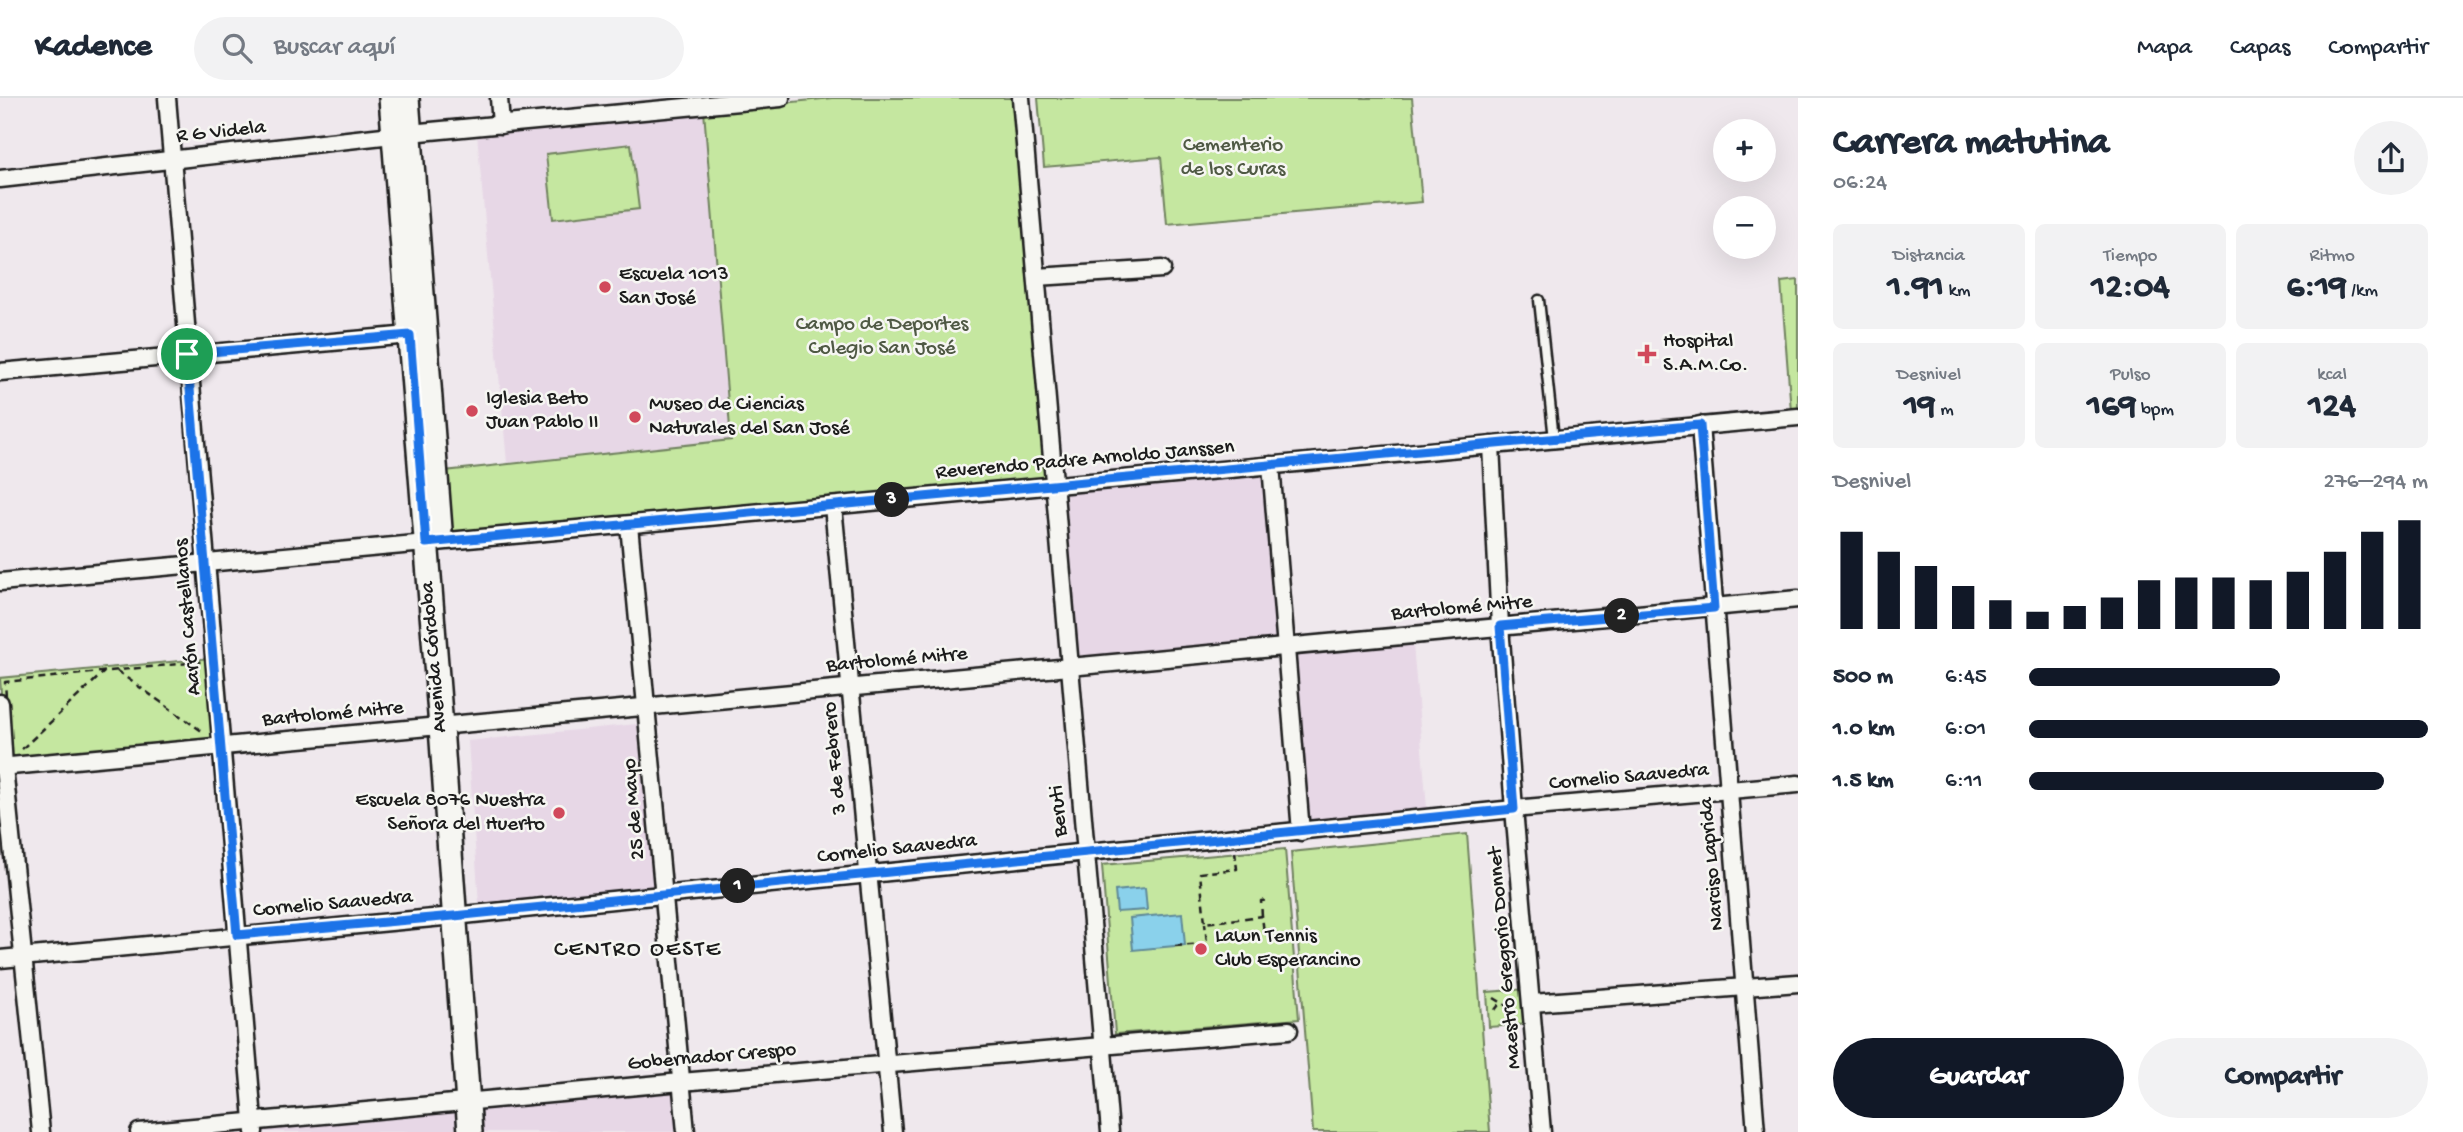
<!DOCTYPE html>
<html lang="es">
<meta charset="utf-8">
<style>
:root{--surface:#fff;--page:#f2f2f3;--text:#1f2937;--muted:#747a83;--line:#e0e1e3;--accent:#111827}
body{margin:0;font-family:"Gochi Hand",sans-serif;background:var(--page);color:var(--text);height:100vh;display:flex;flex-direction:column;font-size:26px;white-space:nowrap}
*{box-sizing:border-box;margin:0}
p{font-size:23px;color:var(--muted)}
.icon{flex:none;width:38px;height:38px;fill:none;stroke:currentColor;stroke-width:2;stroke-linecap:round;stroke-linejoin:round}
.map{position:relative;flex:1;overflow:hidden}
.panel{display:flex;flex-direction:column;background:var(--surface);width:665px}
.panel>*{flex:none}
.buttons{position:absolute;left:1713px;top:21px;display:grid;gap:14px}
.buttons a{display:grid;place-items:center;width:63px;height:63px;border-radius:50%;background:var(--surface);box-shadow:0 7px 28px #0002;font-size:35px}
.pin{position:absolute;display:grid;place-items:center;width:60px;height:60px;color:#fff;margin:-30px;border:4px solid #fff;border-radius:50%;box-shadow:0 2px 7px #0007}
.km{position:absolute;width:35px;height:35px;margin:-18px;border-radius:50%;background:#222;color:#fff;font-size:19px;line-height:35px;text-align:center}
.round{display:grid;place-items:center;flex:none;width:74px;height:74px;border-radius:37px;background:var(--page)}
.head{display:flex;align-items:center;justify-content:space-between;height:119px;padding:0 35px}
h1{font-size:38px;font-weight:700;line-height:52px}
.figures{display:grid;grid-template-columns:repeat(3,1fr);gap:10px;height:119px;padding:7px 35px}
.figures div{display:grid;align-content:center;border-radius:10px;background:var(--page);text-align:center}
.figures b{font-size:35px;font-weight:700}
.figures small{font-size:19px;font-weight:400}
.figures p{font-size:19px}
.chart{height:196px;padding:14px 35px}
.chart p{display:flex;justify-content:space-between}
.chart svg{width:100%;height:126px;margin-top:7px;stroke:var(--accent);stroke-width:6}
.action{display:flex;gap:14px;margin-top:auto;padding:14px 35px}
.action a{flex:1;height:80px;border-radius:42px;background:var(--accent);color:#fff;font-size:28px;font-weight:700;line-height:80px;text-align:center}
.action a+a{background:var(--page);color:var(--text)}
ul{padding:0 35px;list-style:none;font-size:23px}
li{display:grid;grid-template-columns:112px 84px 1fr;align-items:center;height:52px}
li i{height:18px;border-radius:9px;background:var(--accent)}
header{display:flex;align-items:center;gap:42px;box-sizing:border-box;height:98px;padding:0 35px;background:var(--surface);border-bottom:2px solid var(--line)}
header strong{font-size:33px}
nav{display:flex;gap:38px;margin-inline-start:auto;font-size:24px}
.search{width:490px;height:63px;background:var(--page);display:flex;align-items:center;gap:18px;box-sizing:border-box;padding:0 24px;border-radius:38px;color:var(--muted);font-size:26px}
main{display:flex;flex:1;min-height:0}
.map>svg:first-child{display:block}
.built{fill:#e7d7e6}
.green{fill:#c5e7a0;stroke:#70825e;stroke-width:2}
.water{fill:#8ad1eb;stroke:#5e8998;stroke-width:2}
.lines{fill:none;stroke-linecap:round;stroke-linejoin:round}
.lane-casing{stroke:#1c1c1c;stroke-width:13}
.street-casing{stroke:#1c1c1c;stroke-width:21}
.secondary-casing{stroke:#1c1c1c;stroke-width:28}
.path{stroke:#1c1c1c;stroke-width:2.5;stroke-dasharray:7 5;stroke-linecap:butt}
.lane{stroke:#f6f6f2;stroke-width:8}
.street{stroke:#f6f6f2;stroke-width:16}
.secondary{stroke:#f6f6f2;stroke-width:23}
.route-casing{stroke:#fff;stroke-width:14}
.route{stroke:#1a73e8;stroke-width:9}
.poi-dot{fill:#d1495b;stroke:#f6f6f2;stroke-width:2.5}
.labels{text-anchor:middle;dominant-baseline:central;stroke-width:5;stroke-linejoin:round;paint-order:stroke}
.street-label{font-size:21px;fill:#1c1c1c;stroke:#f6f6f2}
.park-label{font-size:21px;fill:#4f5944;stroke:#f6f6f2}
.poi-label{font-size:21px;fill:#1c1c1c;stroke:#f6f6f2;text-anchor:start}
.neighbourhood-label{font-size:23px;letter-spacing:2px;fill:#1c1c1c;stroke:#f6f6f2}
</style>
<header>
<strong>Kadence</strong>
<div class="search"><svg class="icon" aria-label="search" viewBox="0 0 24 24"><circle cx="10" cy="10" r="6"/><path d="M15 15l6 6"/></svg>Buscar aquí</div>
<nav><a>Mapa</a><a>Capas</a><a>Compartir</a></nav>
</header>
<main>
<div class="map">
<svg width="1798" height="1034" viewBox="0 0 1798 1034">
<rect width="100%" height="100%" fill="#efe8ed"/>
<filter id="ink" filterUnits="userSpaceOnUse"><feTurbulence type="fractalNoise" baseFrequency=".0143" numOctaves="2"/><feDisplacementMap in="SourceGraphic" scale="14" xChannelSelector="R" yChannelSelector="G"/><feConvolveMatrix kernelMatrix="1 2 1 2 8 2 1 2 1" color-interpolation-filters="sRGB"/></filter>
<g filter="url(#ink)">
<!-- built -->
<g class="built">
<polygon points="704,13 731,342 507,365 477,36"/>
<polygon points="1263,374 1276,540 1077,559 1066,394"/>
<polygon points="1413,546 1427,710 1306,724 1292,557"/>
<polygon points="637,626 653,788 479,807 468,643"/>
<polygon points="681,984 686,1034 254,1034 253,1023"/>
</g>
<!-- green -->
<g class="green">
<polygon points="832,0 1021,0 1055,387 451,443 445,373 731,342 704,13"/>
<polygon points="1038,0 1412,0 1422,104 1167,126 1161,59 1044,69"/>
<polygon points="631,46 639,111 553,121 546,56"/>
<polygon points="1798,182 1798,313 1791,313 1781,184"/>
<polygon points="211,560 219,646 6,667 0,580"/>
<polygon points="1467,736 1490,1034 1313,1034 1291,754"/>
<polygon points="1285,751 1299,921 1115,936 1102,767"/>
<polygon points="1527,891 1529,926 1489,929 1487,894"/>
</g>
<!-- water -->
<g class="water">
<polygon points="1145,790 1147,812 1117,814 1115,793"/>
<polygon points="1182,815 1185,847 1133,852 1130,820"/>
</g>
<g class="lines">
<defs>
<polyline id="lane" points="1539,202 1554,341"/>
<g id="street">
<polyline points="167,0 254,1034"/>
<polyline points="499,0 501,27"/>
<polyline points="1021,0 1110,1034"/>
<polyline points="0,81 410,35 781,0"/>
<polyline points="1037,179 1162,171"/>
<polyline points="0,274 410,237"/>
<polyline points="1700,327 1756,1034"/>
<polyline points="1491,347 1500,528 1514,711 1542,1034"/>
<polyline points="1271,367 1301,734"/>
<polyline points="833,408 893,1034"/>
<polyline points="629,427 686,1034"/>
<polyline points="0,484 1798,319"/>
<polyline points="0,605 4,669 41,1034"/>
<polyline points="0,669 1798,501"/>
<polyline points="0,861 454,818 1514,711 1798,686"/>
<polyline points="1532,905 1798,885"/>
<polyline points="139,1034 681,984 1289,932"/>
</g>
<g id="secondary">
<polyline points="391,0 441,629 470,1034"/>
<polyline points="407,0 440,431"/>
</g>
</defs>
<!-- lane casing -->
<use href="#lane" class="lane-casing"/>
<!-- street casing -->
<use href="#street" class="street-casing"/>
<!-- secondary casing -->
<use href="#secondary" class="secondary-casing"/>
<!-- path -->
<g class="path">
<polygon points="207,563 214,642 10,662 5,584"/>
<polyline points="117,573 203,634"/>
<polyline points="22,651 104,574"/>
<polyline points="1235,754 1237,771 1200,775 1205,825 1262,818 1264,835"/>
<polyline points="1262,818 1261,803 1268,802"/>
<polyline points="1175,848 1207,846 1205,825"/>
<polyline points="1494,900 1515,913"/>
<polyline points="1507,908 1514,902"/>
<polyline points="1495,912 1501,904"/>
</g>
<!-- lane -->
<use href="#lane" class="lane"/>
<!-- street -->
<use href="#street" class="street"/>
<!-- secondary -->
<use href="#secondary" class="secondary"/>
</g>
</g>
<g class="lines" filter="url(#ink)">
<defs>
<polygon id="route" points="410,237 426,445 1700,327 1714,510 1500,528 1514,711 454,818 237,837 187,256"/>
</defs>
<!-- route casing -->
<use href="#route" class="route-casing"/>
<!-- route -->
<use href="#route" class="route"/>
</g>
<!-- markers -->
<g class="poi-dot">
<circle cx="605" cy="189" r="7"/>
<path d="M1643.5 245.5h7v7h7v7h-7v7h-7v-7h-7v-7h7z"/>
<circle cx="472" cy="313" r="7"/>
<circle cx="635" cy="319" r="7"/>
<circle cx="559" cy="715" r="7"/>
<circle cx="1201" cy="851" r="7"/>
</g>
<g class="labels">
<!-- street labels -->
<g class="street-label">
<text transform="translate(221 35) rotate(-6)">R G Videla</text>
<text transform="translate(1085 363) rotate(-5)">Reverendo Padre Arnoldo Janssen</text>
<text transform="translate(1462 511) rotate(-5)">Bartolomé Mitre</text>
<text transform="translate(189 519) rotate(-95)">Aarón Castellanos</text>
<text transform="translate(435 559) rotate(-95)">Avenida Córdoba</text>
<text transform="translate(897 563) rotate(-5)">Bartolomé Mitre</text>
<text transform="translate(333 617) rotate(-5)">Bartolomé Mitre</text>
<text transform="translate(836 660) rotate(-95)">3 de Febrero</text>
<text transform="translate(1629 680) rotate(-5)">Cornelio Saavedra</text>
<text transform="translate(635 711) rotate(-95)">25 de Mayo</text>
<text transform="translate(1060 713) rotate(-95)">Beruti</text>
<text transform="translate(897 752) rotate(-6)">Cornelio Saavedra</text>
<text transform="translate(1713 766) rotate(-95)">Narciso Laprida</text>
<text transform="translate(333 807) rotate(-5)">Cornelio Saavedra</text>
<text transform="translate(1506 860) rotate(-95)">Maestro Gregorio Donnet</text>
<text transform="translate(712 960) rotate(-5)">Gobernador Crespo</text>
</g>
<!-- park labels -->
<g class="park-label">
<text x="1233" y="48">Cementerio<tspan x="1233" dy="24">de los Curas</tspan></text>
<text x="882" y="227">Campo de Deportes<tspan x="882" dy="24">Colegio San José</tspan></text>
</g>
<!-- poi labels -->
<g class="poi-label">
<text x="619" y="177">Escuela 1013<tspan x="619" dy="24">San José</tspan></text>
<text x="1663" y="244">Hospital<tspan x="1663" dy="24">S.A.M.Co.</tspan></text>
<text x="486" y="301">Iglesia Beto<tspan x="486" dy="24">Juan Pablo II</tspan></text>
<text x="649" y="307">Museo de Ciencias<tspan x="649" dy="24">Naturales del San José</tspan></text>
<text x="545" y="703" text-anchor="end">Escuela 8076 Nuestra<tspan x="545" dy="24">Señora del Huerto</tspan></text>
<text x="1215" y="839">Lawn Tennis<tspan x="1215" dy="24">Club Esperancino</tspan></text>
</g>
<!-- neighbourhood labels -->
<g class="neighbourhood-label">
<text x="638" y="852">CENTRO OESTE</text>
</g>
</g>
</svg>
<div class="buttons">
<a>+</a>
<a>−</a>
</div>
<div class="pin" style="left:187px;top:256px;background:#1e9e55"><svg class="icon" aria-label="arrive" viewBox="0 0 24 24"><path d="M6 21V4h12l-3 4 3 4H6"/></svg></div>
<b class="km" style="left:738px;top:788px">1</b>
<b class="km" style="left:1622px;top:518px">2</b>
<b class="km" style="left:892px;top:402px">3</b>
</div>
<section class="panel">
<div class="head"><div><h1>Carrera matutina</h1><p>06:24</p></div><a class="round"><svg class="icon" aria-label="share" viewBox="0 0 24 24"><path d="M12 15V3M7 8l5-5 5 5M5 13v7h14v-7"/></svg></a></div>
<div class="figures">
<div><p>Distancia</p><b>1.91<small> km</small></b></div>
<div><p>Tiempo</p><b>12:04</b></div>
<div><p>Ritmo</p><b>6:19<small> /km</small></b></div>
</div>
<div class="figures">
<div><p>Desnivel</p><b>19<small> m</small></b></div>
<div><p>Pulso</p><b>169<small> bpm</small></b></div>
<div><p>kcal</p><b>124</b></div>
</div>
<div class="chart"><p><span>Desnivel</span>276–294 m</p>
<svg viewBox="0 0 160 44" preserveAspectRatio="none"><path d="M5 44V10M15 44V17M25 44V22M35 44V29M45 44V34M55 44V38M65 44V36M75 44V33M85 44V27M95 44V26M105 44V26M115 44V27M125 44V24M135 44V17M145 44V10M155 44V6"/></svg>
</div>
<ul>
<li><b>500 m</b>6:45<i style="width:63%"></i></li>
<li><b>1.0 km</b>6:01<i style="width:100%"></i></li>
<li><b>1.5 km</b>6:11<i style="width:89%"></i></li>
</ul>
<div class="action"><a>Guardar</a><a>Compartir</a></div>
</section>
</main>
